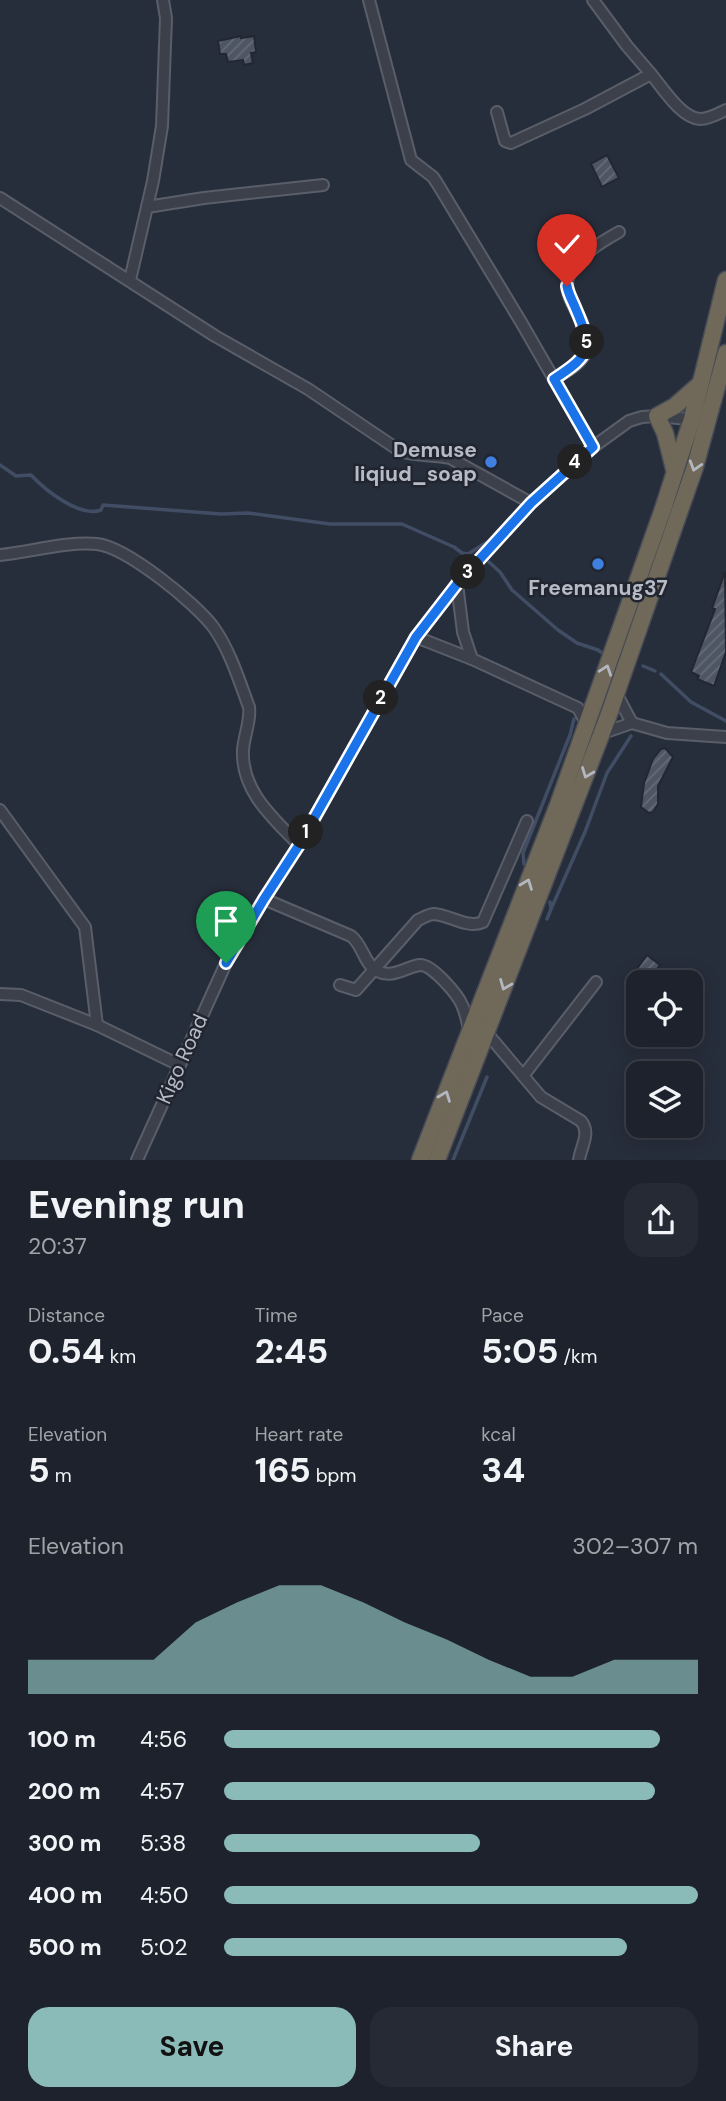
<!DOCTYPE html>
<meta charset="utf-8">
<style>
:root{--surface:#1d222c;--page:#252a34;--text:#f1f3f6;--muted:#a0a4a9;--line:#3b3f48;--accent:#8bbbb9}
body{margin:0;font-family:"DM Sans",sans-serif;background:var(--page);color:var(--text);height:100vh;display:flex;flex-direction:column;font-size:26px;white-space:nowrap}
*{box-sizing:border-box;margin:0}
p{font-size:23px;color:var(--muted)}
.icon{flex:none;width:38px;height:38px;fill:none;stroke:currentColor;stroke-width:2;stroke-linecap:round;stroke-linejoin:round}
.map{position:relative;height:1160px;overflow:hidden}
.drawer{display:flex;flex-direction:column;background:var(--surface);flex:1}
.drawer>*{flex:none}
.buttons{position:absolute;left:626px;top:970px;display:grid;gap:14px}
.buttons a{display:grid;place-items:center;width:77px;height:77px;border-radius:14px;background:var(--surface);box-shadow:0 4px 18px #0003,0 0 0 2px var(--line);font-size:35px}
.pin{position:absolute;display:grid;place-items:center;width:60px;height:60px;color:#fff;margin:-72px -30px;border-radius:50% 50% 50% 0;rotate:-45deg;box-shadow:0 0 7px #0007}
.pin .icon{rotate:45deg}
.km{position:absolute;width:35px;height:35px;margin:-18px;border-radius:50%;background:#222;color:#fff;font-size:19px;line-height:35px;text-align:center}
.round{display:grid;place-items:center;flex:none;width:74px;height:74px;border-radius:21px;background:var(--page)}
.overview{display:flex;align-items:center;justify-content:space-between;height:119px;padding:0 28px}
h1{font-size:38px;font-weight:700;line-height:52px}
.figures{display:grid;grid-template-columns:repeat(3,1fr);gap:10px;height:119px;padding:7px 28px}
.figures div{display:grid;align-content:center}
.figures b{font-size:35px;font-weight:700}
.figures small{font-size:19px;font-weight:400}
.figures p{font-size:19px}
.chart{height:196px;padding:14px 28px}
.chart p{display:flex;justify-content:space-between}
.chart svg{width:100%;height:126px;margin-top:7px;fill:var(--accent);opacity:.7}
.cta{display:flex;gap:14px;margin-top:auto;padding:14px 28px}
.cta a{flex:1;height:80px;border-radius:21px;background:var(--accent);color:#111;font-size:28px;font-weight:700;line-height:80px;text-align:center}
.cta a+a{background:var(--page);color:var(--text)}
ul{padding:0 28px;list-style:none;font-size:23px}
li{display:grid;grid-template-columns:112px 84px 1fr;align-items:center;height:52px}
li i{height:18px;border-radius:9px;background:var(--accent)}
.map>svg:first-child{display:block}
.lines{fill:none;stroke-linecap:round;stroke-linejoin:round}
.stream{stroke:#404d64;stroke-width:3.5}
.building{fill:url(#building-hatch);stroke:#222732;stroke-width:2}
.minor-casing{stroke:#595e69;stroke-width:14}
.highway-casing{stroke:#464b56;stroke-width:19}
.minor{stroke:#3b404b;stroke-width:10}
.highway{stroke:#706959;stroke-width:16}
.oneway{stroke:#b2b7c1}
.route-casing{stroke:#fff;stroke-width:14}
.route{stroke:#1a73e8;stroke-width:9}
.shop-dot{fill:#3f7fe0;stroke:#202530;stroke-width:2.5}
.labels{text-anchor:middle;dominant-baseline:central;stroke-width:5;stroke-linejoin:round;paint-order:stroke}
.poi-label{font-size:21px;font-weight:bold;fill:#b6bbc6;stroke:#202530;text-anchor:end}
.street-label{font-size:21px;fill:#b6bbc6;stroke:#202530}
</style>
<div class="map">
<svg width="726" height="1160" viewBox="0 0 726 1160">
<defs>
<pattern id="building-hatch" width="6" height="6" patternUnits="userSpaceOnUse" patternTransform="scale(1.75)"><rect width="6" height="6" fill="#4e5563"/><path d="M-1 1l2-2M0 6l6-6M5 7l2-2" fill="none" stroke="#656c78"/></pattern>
</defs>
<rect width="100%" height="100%" fill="#272e3b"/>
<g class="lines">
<!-- stream -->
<g class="stream">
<path d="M 0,465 L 16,476 L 31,475 C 45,490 80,518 101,510 L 103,505 L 221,514 L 248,513 L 330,524 L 402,524 L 454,547 L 462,553 L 468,554 L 487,542 L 490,544"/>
<polyline points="489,562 500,572 512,590 558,630 577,643 598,650 605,655"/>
<polyline points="643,666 655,671"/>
<polyline points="661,674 691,702 726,721"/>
<polyline points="524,864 523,853 570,735 574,719"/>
<polyline points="551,909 585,832 607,773 631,736"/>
<polyline points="547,919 551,909 550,902"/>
<polyline points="453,1160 487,1077"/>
</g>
</g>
<!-- building -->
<g class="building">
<polygon points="241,36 241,38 254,36 256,52 251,53 253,63 244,65 243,60 228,62 226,54 220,54 218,41"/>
<polygon points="607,155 619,178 602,187 591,164"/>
<polygon points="725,572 726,652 714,686 697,679 699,676 691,672 715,609 712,608"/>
<polygon points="665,748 673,757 658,786 658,804 653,812 649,813 641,807 644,783 653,759 661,749"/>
<polygon points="647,955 660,965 648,982 646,982 634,973"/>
</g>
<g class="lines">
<defs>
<g id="minor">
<polyline points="369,0 411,160 433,177 437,183 521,322 593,447"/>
<polyline points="593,0 627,46 651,74"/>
<path d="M 497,112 L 505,141 L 511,143 L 585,109 L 651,74 C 662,87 681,118 700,119 C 709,119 718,114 726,110"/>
<path d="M 0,198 L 215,336 L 308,389 L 400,451 C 417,457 434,454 450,458 L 531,503"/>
<polyline points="147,207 204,198 323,185"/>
<polyline points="130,280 153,181 162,126 166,18 163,0"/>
<path d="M 554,379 C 565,372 582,364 586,351 C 589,340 585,330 581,320 C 576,310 567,296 567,285 C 568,261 601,242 619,232"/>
<path d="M 0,555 C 29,552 69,541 97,544 C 126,547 196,603 214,628 C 230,651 239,680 249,707 C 251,721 244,735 243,750 C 241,791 273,818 299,845"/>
<polyline points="457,584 463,632 472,659"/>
<polyline points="416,637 472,659 578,708 587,725"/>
<polyline points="616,693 632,723"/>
<polyline points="603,733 632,723 667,733 726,737"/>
<polyline points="0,810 85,927 97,1025"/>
<path d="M 264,899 L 351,936 C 363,945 364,964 377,971 C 393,979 405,967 420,965 C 432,964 458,995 462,1005 C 466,1013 467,1023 470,1032"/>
<path d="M 340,985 L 356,990 L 418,920 C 423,918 429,914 434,914 C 450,915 467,929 483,922 L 527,821"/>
<polyline points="0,994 21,995 97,1025 179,1065"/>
<path d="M 486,1032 L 541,1097 L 581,1121 C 591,1133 581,1146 579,1160"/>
<polyline points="523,1076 596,982"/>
<polyline points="137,1160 226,963 264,899 299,845 416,637 457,584 531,503 593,447 629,421 642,417 657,416 698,420"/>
</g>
<g id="highway">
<polyline points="674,469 665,433 657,416 675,406 700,384"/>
<polyline points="420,1160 558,805 663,509 692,419 726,280"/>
<polyline points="437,1160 608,717 695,467 726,353"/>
</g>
</defs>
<!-- minor casing -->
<use href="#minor" class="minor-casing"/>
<!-- highway casing -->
<use href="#highway" class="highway-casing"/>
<!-- minor -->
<use href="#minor" class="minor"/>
<!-- highway -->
<use href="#highway" class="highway"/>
</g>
<!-- one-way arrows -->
<defs><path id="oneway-chevron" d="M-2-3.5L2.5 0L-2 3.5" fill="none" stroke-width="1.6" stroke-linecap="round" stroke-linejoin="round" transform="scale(1.75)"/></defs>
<g class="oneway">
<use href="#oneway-chevron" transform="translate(695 466) rotate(107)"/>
<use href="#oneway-chevron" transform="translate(606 670) rotate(-71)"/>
<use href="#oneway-chevron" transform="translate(587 773) rotate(111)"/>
<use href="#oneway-chevron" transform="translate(527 884) rotate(-69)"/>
<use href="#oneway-chevron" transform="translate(505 985) rotate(112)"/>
<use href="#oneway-chevron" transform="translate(445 1096) rotate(-69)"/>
</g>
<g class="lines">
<defs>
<path id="route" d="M 226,963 L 264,899 L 299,845 L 416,637 L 457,584 L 531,503 L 593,447 L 554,379 C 592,354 593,349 575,307 C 572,300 568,293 567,286"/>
</defs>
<!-- route casing -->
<use href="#route" class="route-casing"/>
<!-- route -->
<use href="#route" class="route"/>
</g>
<!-- markers -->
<g class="shop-dot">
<circle cx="491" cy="462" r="7"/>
<circle cx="598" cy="564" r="7"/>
</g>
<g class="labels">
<!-- poi labels -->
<g class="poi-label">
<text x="477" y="450">Demuse<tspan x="477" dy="24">liqiud_soap</tspan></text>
<text x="598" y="588" text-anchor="middle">Freemanug37</text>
</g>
<!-- street labels -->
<g class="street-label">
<text transform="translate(182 1059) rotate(-66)">Kigo Road</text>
</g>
</g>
</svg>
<div class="buttons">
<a><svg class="icon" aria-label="locate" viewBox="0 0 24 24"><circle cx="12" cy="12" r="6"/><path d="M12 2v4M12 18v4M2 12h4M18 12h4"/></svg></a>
<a><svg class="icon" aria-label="layers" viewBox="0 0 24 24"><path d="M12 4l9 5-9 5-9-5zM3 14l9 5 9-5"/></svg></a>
</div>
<div class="pin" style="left:226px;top:963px;background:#1e9e55"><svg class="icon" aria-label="arrive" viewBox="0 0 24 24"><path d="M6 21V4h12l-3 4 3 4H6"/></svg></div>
<div class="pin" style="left:567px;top:286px;background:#d93025"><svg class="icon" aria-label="check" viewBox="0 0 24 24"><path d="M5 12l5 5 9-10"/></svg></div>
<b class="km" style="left:306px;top:832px">1</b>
<b class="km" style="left:381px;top:698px">2</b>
<b class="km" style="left:468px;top:572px">3</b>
<b class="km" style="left:575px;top:462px">4</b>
<b class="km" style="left:587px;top:342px">5</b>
</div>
<section class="drawer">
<div class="overview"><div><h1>Evening run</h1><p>20:37</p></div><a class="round"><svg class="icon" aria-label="share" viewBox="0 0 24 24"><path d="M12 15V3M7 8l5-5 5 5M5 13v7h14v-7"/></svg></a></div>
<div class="figures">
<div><p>Distance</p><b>0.54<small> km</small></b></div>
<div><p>Time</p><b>2:45</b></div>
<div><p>Pace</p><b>5:05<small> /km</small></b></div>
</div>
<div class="figures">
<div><p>Elevation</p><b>5<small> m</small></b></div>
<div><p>Heart rate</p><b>165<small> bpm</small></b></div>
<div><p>kcal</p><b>34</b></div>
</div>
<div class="chart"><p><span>Elevation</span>302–307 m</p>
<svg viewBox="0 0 160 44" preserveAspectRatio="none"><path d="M0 44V32L10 32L20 32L30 32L40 19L50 12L60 6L70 6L80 12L90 19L100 25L110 32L120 38L130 38L140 32L150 32L160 32V44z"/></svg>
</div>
<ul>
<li><b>100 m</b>4:56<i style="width:92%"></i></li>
<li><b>200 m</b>4:57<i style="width:91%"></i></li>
<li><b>300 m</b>5:38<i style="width:54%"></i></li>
<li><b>400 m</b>4:50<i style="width:100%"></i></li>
<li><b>500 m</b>5:02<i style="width:85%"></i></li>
</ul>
<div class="cta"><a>Save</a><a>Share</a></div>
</section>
